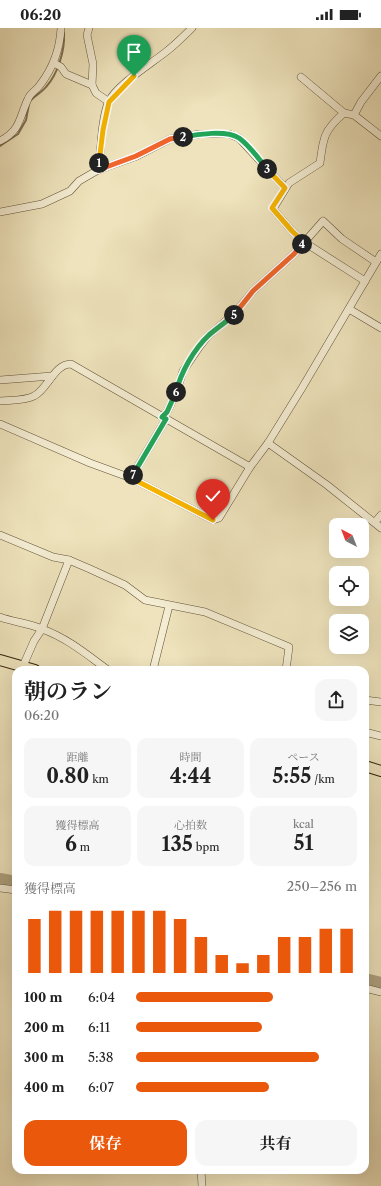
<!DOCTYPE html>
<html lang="ja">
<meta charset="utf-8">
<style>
:root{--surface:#fff;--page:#f6f6f6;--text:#222;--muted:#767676;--accent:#ea580c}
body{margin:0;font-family:"Libre Caslon Text","Noto Serif JP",serif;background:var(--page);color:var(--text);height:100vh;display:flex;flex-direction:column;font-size:15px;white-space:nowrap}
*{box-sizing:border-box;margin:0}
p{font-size:13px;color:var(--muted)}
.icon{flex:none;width:22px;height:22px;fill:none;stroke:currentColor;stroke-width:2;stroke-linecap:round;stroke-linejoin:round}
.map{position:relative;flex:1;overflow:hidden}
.drawer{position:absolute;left:12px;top:638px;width:357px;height:508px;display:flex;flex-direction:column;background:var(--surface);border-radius:12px;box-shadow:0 4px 16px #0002}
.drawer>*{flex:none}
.needle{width:26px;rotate:318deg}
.fabs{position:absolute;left:329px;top:490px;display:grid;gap:8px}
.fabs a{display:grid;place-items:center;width:40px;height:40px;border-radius:8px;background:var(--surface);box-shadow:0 4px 16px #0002;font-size:20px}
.pin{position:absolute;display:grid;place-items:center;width:34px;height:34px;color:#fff;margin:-41px -17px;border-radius:50% 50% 50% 0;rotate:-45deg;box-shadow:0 0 4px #0007}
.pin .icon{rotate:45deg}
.km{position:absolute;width:20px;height:20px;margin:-10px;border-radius:50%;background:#222;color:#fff;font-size:11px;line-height:20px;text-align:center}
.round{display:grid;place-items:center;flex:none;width:42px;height:42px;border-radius:12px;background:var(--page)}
.head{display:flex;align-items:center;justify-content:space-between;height:68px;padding:0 12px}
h1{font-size:22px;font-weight:700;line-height:30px}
.stats{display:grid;grid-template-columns:repeat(3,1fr);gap:6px;height:68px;padding:4px 12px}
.stats div{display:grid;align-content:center;border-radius:10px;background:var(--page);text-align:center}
.stats b{font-size:20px;font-weight:700}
.stats small{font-size:11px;font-weight:400}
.stats p{font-size:11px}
.chart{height:112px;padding:8px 12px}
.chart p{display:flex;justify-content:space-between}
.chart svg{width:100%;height:72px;margin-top:4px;stroke:var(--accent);stroke-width:6}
.cta{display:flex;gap:8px;margin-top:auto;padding:8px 12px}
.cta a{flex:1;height:46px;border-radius:12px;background:var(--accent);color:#fff;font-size:16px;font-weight:700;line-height:46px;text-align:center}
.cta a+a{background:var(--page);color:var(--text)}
ul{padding:0 12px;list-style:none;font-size:13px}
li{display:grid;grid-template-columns:64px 48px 1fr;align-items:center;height:30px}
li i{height:10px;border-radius:5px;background:var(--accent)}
.status{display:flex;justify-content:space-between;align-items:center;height:28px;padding:0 20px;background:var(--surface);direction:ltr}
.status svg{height:11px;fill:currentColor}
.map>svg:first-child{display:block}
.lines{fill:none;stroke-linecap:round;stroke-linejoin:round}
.stream{stroke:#7e6f51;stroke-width:2}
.river{stroke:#afa280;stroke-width:12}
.minor-casing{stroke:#625337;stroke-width:8}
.primary-casing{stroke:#34230b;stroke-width:12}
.minor{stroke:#f4edd3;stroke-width:7}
.primary{stroke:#eee3bc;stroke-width:10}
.split-1-casing{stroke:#fff;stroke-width:8}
.split-2-casing{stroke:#fff;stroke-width:8}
.split-3-casing{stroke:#fff;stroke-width:8}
.split-4-casing{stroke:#fff;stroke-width:8}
.split-5-casing{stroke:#fff;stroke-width:8}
.split-6-casing{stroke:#fff;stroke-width:8}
.split-7-casing{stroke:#fff;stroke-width:8}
.split-8-casing{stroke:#fff;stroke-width:8}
.split-1{stroke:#f5b400;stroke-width:5}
.split-2{stroke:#f0652b;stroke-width:5}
.split-3{stroke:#22a559;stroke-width:5}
.split-4{stroke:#f5b400;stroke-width:5}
.split-5{stroke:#f0652b;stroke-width:5}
.split-6{stroke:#22a559;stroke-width:5}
.split-7{stroke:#22a559;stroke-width:5}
.split-8{stroke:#f5b400;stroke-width:5}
</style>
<div class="status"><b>06:20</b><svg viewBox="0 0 49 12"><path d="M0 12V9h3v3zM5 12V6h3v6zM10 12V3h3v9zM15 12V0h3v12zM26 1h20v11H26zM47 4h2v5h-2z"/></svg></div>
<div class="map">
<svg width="381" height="1158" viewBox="0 0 381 1158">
<rect width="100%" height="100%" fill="#eee3bc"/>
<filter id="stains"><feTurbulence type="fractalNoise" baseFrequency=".005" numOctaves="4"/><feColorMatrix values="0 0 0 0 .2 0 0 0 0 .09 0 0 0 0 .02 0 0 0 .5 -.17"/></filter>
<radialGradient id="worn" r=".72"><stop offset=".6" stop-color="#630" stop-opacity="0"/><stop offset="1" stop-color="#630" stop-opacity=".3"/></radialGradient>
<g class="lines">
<!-- stream -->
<g class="stream">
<path d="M 31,72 C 36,67 42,64 46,59 C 58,46 65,22 64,5"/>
<polyline points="0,118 18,106 26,92 29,76"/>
<polyline points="66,609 80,618"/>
<polyline points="109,639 114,642"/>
</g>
<!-- river -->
<g class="river">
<polyline points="0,851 16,854"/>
<polyline points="365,951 381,955"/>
</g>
<defs>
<g id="minor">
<polyline points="89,0 87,7 93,36 92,57 96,65 109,74"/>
<polyline points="54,35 61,39 66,46 92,57"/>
<polyline points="381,48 361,74 354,87 381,108"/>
<polyline points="301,49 344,85"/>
<path d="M 354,87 L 344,85 C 324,102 323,110 320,135 L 289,155 L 273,181 L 292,203 L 304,214 L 365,253"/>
<path d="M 0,113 C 21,102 19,90 28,71 C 30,65 37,62 40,57 C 53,40 60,21 61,0"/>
<path d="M 98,142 C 102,121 100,96 108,75 C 115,58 152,35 167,23 C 176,16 184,8 192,0"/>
<polyline points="0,184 42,176 70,163 79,153 98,142 137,128 170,111 200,106 229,106 239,110 285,160"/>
<polyline points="349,281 381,300"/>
<polyline points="0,352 52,348"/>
<path d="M 0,373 C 10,372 25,373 34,368 C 48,361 54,336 71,336 L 250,439"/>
<polyline points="162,389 167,384 176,365 183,343 200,318 208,308 235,285 253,263 294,226 323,193 342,211 376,234"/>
<polyline points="0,396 90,435 131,450 213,492 219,490 250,439 268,415 302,360 381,226"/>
<polyline points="268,415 327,457 381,500"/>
<polyline points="131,450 166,391"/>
<polyline points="375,494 381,487"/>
<polyline points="0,507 53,529 69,532 90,541 125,557 145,572 205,584 289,619 286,642"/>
<path d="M 0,589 C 13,594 28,595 42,601 C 67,610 86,626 108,642"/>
<polyline points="23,638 34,613 42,601 69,532"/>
<polyline points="153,642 169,578"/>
<polyline points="365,672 381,674"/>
<polyline points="365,704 381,708"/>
<polyline points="0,860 16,862"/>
<polyline points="365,960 381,964"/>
<polyline points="201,1142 202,1158"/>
</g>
<g id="primary">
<polyline points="0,632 35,642"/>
<polyline points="365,738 381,743"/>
</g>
</defs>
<!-- minor casing -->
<use href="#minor" class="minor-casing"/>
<!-- primary casing -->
<use href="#primary" class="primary-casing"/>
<!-- minor -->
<use href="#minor" class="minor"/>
<!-- primary -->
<use href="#primary" class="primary"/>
</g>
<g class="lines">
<defs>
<polyline id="split-1" points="99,135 103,102 109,74 134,48"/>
<polyline id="split-2" points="99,135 98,142 136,128 170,111 183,109"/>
<path id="split-3" d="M 183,109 C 197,106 227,102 239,110 C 250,118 259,131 267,141"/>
<polyline id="split-4" points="267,141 285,160 272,180 292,203 304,214 302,216"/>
<polyline id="split-5" points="234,287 253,263 294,226 302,216"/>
<path id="split-6" d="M 176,364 C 181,344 194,321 209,307 C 217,300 226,294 234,287"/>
<polyline id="split-7" points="133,447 166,391 162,389 167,384 176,364"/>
<polyline id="split-8" points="133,447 131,450 213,492"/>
</defs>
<!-- split-1 casing -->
<use href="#split-1" class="split-1-casing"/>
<!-- split-2 casing -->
<use href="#split-2" class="split-2-casing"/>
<!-- split-3 casing -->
<use href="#split-3" class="split-3-casing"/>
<!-- split-4 casing -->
<use href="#split-4" class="split-4-casing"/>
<!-- split-5 casing -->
<use href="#split-5" class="split-5-casing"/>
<!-- split-6 casing -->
<use href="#split-6" class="split-6-casing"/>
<!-- split-7 casing -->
<use href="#split-7" class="split-7-casing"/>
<!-- split-8 casing -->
<use href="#split-8" class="split-8-casing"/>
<!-- split-1 -->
<use href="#split-1" class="split-1"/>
<!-- split-2 -->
<use href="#split-2" class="split-2"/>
<!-- split-3 -->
<use href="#split-3" class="split-3"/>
<!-- split-4 -->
<use href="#split-4" class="split-4"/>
<!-- split-5 -->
<use href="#split-5" class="split-5"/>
<!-- split-6 -->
<use href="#split-6" class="split-6"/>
<!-- split-7 -->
<use href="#split-7" class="split-7"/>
<!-- split-8 -->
<use href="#split-8" class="split-8"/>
</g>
<rect width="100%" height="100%" filter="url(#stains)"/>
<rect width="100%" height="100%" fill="url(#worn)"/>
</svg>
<div class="fabs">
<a><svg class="needle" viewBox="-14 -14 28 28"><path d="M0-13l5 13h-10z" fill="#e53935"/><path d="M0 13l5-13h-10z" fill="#767676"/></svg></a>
<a><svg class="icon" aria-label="locate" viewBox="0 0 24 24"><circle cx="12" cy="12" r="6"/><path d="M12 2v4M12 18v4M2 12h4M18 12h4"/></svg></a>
<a><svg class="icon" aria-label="layers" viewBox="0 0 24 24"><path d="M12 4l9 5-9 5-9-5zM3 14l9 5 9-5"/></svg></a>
</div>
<div class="pin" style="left:134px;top:48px;background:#1e9e55"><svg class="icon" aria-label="arrive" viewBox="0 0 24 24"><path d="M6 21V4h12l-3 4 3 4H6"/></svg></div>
<div class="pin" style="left:213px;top:492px;background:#d93025"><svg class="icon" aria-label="check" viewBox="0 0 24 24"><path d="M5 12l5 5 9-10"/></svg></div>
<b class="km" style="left:99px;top:135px">1</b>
<b class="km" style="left:183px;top:109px">2</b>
<b class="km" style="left:267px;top:141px">3</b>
<b class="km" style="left:302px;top:216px">4</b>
<b class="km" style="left:234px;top:287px">5</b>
<b class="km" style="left:176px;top:364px">6</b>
<b class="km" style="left:133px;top:447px">7</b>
<section class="drawer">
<div class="head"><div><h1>朝のラン</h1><p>06:20</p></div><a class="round"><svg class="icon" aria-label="share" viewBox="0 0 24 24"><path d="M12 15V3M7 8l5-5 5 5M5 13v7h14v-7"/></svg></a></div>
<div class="stats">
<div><p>距離</p><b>0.80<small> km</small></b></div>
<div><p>時間</p><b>4:44</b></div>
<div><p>ペース</p><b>5:55<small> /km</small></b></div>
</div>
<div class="stats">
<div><p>獲得標高</p><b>6<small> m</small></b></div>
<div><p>心拍数</p><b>135<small> bpm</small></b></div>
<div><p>kcal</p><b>51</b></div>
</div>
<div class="chart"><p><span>獲得標高</span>250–256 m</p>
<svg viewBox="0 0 160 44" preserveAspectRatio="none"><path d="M5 44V11M15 44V6M25 44V6M35 44V6M45 44V6M55 44V6M65 44V6M75 44V11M85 44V22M95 44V33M105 44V38M115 44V33M125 44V22M135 44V22M145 44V17M155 44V17"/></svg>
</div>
<ul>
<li><b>100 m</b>6:04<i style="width:62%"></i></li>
<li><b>200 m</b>6:11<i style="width:57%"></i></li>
<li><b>300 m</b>5:38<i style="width:83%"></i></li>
<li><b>400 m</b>6:07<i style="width:60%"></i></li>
</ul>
<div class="cta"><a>保存</a><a>共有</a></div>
</section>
</div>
